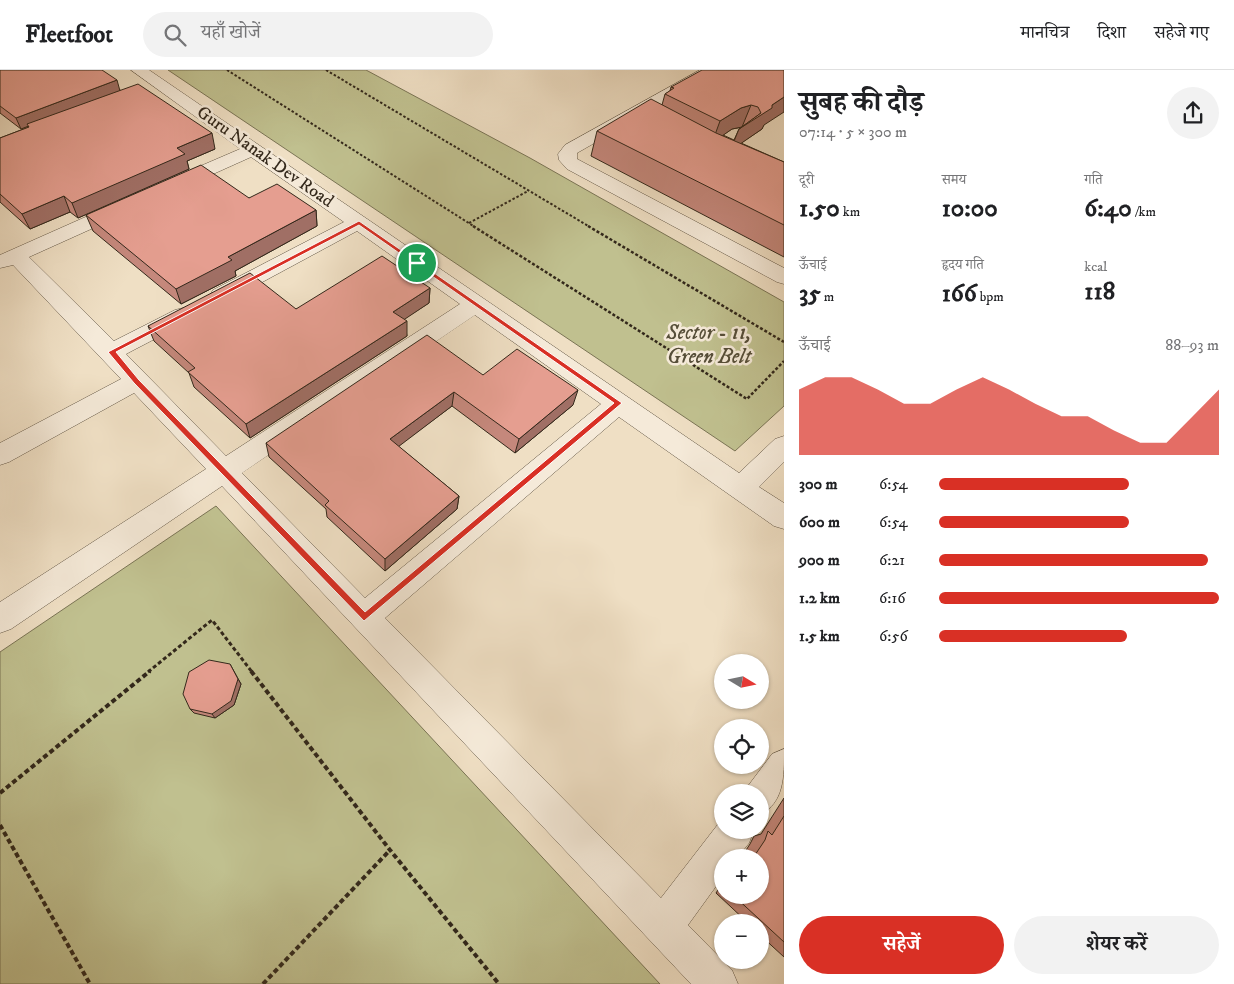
<!DOCTYPE html>
<html lang="hi">
<meta charset="utf-8">
<style>
:root{--surface:#fff;--page:#f2f2f2;--text:#202124;--muted:#757577;--line:#e0e0e0;--accent:#d93025}
body{margin:0;font-family:"IM FELL DW Pica","Noto Serif Devanagari",serif;background:var(--page);color:var(--text);height:100vh;display:flex;flex-direction:column;font-size:19px;white-space:nowrap}
*{box-sizing:border-box;margin:0}
p{font-size:16px;color:var(--muted)}
.icon{flex:none;width:28px;height:28px;fill:none;stroke:currentColor;stroke-width:2;stroke-linecap:round;stroke-linejoin:round}
.map{position:relative;flex:1;overflow:hidden}
.side{display:flex;flex-direction:column;background:var(--surface);width:450px}
.side>*{flex:none}
.needle{width:32px;rotate:100deg}
.buttons{position:absolute;left:714px;top:584px;display:grid;gap:10px}
.buttons a{display:grid;place-items:center;width:55px;height:55px;border-radius:50%;background:var(--surface);box-shadow:0 1px 4px #0004;font-size:25px}
.pin{position:absolute;display:grid;place-items:center;width:42px;height:42px;color:#fff;margin:-21px;border:2px solid #fff;border-radius:50%;box-shadow:0 1px 5px #0007}
.round{display:grid;place-items:center;flex:none;width:52px;height:52px;border-radius:26px;background:var(--page)}
.headline{display:flex;align-items:center;justify-content:space-between;height:85px;padding:0 15px}
h1{font-size:28px;font-weight:700;line-height:38px}
.stats{display:grid;grid-template-columns:repeat(3,1fr);gap:8px;height:85px;padding:5px 15px}
.stats div{display:grid;align-content:center}
.stats b{font-size:25px;font-weight:700}
.stats small{font-size:14px;font-weight:400}
.stats p{font-size:14px}
.chart{height:140px;padding:10px 15px}
.chart p{display:flex;justify-content:space-between}
.chart svg{width:100%;height:90px;margin-top:5px;fill:var(--accent);opacity:.7}
.button{display:flex;gap:10px;margin-top:auto;padding:10px 15px}
.button a{flex:1;height:58px;border-radius:30px;background:var(--accent);color:#fff;font-size:20px;font-weight:700;line-height:58px;text-align:center}
.button a+a{background:var(--page);color:var(--text)}
ul{padding:0 15px;list-style:none;font-size:16px}
li{display:grid;grid-template-columns:80px 60px 1fr;align-items:center;height:38px}
li i{height:12px;border-radius:6px;background:var(--accent)}
header{display:flex;align-items:center;gap:30px;box-sizing:border-box;height:70px;padding:0 25px;background:var(--surface);border-bottom:1px solid var(--line)}
header strong{font-size:24px}
nav{display:flex;gap:28px;margin-inline-start:auto;font-size:18px}
.search{width:350px;height:45px;background:var(--page);display:flex;align-items:center;gap:12px;box-sizing:border-box;padding:0 18px;border-radius:28px;color:var(--muted);font-size:19px}
main{display:flex;flex:1;min-height:0}
.map>svg:first-child{display:block}
.green{fill:#c0c08f;stroke:#7a7455}
.lines{fill:none;stroke-linecap:round;stroke-linejoin:round}
.minor-casing{stroke:#625645;stroke-width:1}
.path-far3{stroke:#33281b;stroke-width:2;stroke-dasharray:2.5 2;stroke-linecap:butt}
.path-far2{stroke:#33281b;stroke-width:2.5;stroke-dasharray:3 2;stroke-linecap:butt}
.path-far1{stroke:#33281b;stroke-width:3;stroke-dasharray:4 2.5;stroke-linecap:butt}
.path{stroke:#33281b;stroke-width:4;stroke-dasharray:5 3;stroke-linecap:butt}
.minor{fill:#f5ead9;fill-rule:evenodd}
.wall{fill:#c5887c;stroke:#33281b;fill-rule:evenodd}
.shaded-wall{fill:#a06f65;stroke:#33281b}
.building{fill:#e59e90;stroke:#33281b}
.route{fill:#d93025;stroke:#fff;fill-rule:evenodd}
.labels{text-anchor:middle;dominant-baseline:central;stroke-width:5;stroke-linejoin:round;paint-order:stroke}
.far-street-label{font-size:18px;fill:#33281b;stroke:#f5ead9}
.park-label{font-size:21px;font-style:italic;fill:#564e38;stroke:#f5ead9}
</style>
<header>
<strong>Fleetfoot</strong>
<div class="search"><svg class="icon" aria-label="search" viewBox="0 0 24 24"><circle cx="10" cy="10" r="6"/><path d="M15 15l6 6"/></svg>यहाँ खोजें</div>
<nav><a>मानचित्र</a><a>दिशा</a><a>सहेजे गए</a></nav>
</header>
<main>
<div class="map">
<svg width="784" height="914" viewBox="0 0 784 914">
<rect width="100%" height="100%" fill="#efdfc4"/>
<filter id="stains"><feTurbulence type="fractalNoise" baseFrequency=".004" numOctaves="4"/><feColorMatrix values="0 0 0 0 .2 0 0 0 0 .09 0 0 0 0 .02 0 0 0 .5 -.17"/></filter>
<radialGradient id="worn" r=".72"><stop offset=".6" stop-color="#630" stop-opacity="0"/><stop offset="1" stop-color="#630" stop-opacity=".3"/></radialGradient>
<!-- green -->
<g class="green">
<polygon points="168,0 366,0 530,88 784,232 784,336 735,381"/>
<polygon points="216,436 660,914 0,914 0,582"/>
</g>
<g class="lines">
<defs>
<g id="minor">
<path d="M 131,0 L 149,0 L 739,403 L 775,369 L 784,366 L 784,392 L 759,417 L 784,433 L 784,459 L 774,456 L 619,347 L 385,548 L 661,828 L 722,749 L 722,760 L 754,760 L 749,773 L 737,788 L 722,788 L 722,808 L 688,855 L 732,900 L 738,914 L 691,914 L 222,416 L 11,559 L 0,563 L 0,532 L 206,399 L 134,323 L 9,392 L 0,395 L 0,373 L 121,309 L 13,195 L 0,198 L 0,185 L 117,133 L 124,131 L 131,133 L 134,137 L 131,141 L 29,187 L 114,271 L 175,240 L 183,238 L 191,240 L 194,245 L 191,250 L 126,284 L 226,386 L 460,234 L 357,161 L 229,230 L 221,232 L 213,230 L 210,225 L 213,220 L 344,152 L 251,87 L 182,118 L 175,120 L 168,118 L 166,114 L 168,110 L 240,79 ZM 475,245 L 601,334 L 365,528 L 242,403 Z"/>
<polygon points="700,0 719,0 717,3 577,83 577,89 784,198 784,214 777,212 567,99 559,90 558,84 565,75"/>
<path d="M 784,679 C 784,708 784,732 760,745 L 760,722 L 745,722 L 748,716 L 772,684 Z"/>
</g>
</defs>
<!-- minor casing -->
<use href="#minor" class="minor-casing"/>
<!-- path-far3 -->
<g class="path-far3">
<polyline points="227,0 475,157"/>
<polyline points="326,0 590,157"/>
<polyline points="469,153 528,121"/>
</g>
<!-- path-far2 -->
<g class="path-far2">
<polyline points="473,156 747,329 784,291"/>
<polyline points="588,156 784,272"/>
</g>
<!-- path-far1 -->
<polyline class="path-far1" points="148,602 212,550 252,602"/>
<!-- path -->
<g class="path">
<polyline points="251,601 390,780 499,914"/>
<polyline points="0,723 150,601"/>
<polyline points="0,755 90,914"/>
<polyline points="263,914 390,780"/>
</g>
<!-- minor -->
<use href="#minor" class="minor"/>
</g>
<!-- wall -->
<g class="wall">
<polygon points="0,0 120,20 215,79 187,91 189,99 78,148 70,142 30,159 0,132 0,68 29,57 28,56 21,59 0,43"/>
<path d="M 784,0 L 762,59 L 741,73 L 784,92 L 784,187 L 591,86 L 597,61 L 662,35 L 665,24 L 670,21 L 671,17 ZM 743,57 L 739,59 L 734,70 L 723,65 L 732,59 Z"/>
<polygon points="249,128 316,140 317,156 235,201 236,206 181,234 93,161 86,145"/>
<polygon points="430,218 429,233 404,249 407,266 250,368 194,317 189,303 154,271 148,256 296,239"/>
<polygon points="483,305 573,335 515,383 452,336 398,376 459,426 457,439 385,501 327,447 326,439 269,387 266,373"/>
<polygon points="230,594 241,614 234,635 215,648 194,643 190,639"/>
<polygon points="784,728 784,887 760,865 760,852 747,852 716,823 722,814 722,825 760,825 760,788 741,788 750,774 754,766 761,764"/>
</g>
<!-- shaded-wall -->
<g class="shaded-wall">
<polygon points="117,10 120,21 21,59 16,48"/>
<polygon points="784,27 784,42 764,55 762,59 730,81 739,59 772,35"/>
<polygon points="751,35 742,57 732,59 712,73 720,51 741,38"/>
<polygon points="212,63 215,79 187,91 189,99 78,148 72,133 177,78"/>
<polygon points="64,126 70,142 30,159 22,144"/>
<polygon points="316,140 317,156 235,201 236,206 181,234 176,219 228,187"/>
<polygon points="430,218 429,233 393,257 393,242"/>
<polygon points="407,251 407,266 250,368 246,354"/>
<polygon points="578,320 573,335 515,383 519,369"/>
<polygon points="454,322 452,336 390,383 390,369"/>
<polygon points="459,426 457,439 385,501 385,489"/>
<polygon points="238,609 241,614 234,635 215,648 212,644"/>
</g>
<!-- building -->
<g class="building">
<polygon points="0,0 102,0 117,10 16,48 0,36"/>
<polygon points="702,0 784,0 784,27 772,35 772,38 739,59 761,43 758,37 751,35 741,38 720,51 665,24 674,18 671,17"/>
<polygon points="138,14 212,63 177,78 185,84 72,133 64,126 22,144 0,124 0,68 29,57 27,54"/>
<polygon points="651,29 716,63 784,92 784,155 597,61"/>
<polygon points="201,95 249,128 277,114 316,140 228,187 232,190 176,219 86,145"/>
<polygon points="382,186 430,218 393,242 407,251 246,354 188,302 195,298 148,256 250,203 296,239"/>
<polygon points="427,265 483,305 517,279 578,320 519,369 454,322 390,369 459,426 385,489 325,435 329,431 266,373"/>
<polygon points="209,590 230,594 238,609 231,631 212,644 190,639 183,624 189,602"/>
<polygon points="784,746 784,872 733,825 760,825 760,788 753,788 765,770 768,761 772,765"/>
</g>
<!-- route -->
<path class="route" d="M 359,151 L 622,333 L 364,551 L 134,313 L 108,282 ZM 359,155 L 614,333 L 365,542 L 139,310 L 116,282 Z"/>
<g class="labels">
<!-- far-street labels -->
<g class="far-street-label">
<text transform="translate(265 87) rotate(35)">Guru Nanak Dev Road</text>
</g>
<!-- park labels -->
<g class="park-label">
<text x="709" y="263">Sector - 11,<tspan x="709" dy="24">Green Belt</tspan></text>
</g>
</g>
<rect width="100%" height="100%" filter="url(#stains)"/>
<rect width="100%" height="100%" fill="url(#worn)"/>
</svg>
<div class="buttons">
<a><svg class="needle" viewBox="-14 -14 28 28"><path d="M0-13l5 13h-10z" fill="#e53935"/><path d="M0 13l5-13h-10z" fill="#757577"/></svg></a>
<a><svg class="icon" aria-label="locate" viewBox="0 0 24 24"><circle cx="12" cy="12" r="6"/><path d="M12 2v4M12 18v4M2 12h4M18 12h4"/></svg></a>
<a><svg class="icon" aria-label="layers" viewBox="0 0 24 24"><path d="M12 4l9 5-9 5-9-5zM3 14l9 5 9-5"/></svg></a>
<a>+</a>
<a>−</a>
</div>
<div class="pin" style="left:417px;top:193px;background:#1e9e55"><svg class="icon" aria-label="arrive" viewBox="0 0 24 24"><path d="M6 21V4h12l-3 4 3 4H6"/></svg></div>
</div>
<section class="side">
<div class="headline"><div><h1>सुबह की दौड़</h1><p>07:14 · 5 × 300 m</p></div><a class="round"><svg class="icon" aria-label="share" viewBox="0 0 24 24"><path d="M12 15V3M7 8l5-5 5 5M5 13v7h14v-7"/></svg></a></div>
<div class="stats">
<div><p>दूरी</p><b>1.50<small> km</small></b></div>
<div><p>समय</p><b>10:00</b></div>
<div><p>गति</p><b>6:40<small> /km</small></b></div>
</div>
<div class="stats">
<div><p>ऊँचाई</p><b>35<small> m</small></b></div>
<div><p>हृदय गति</p><b>166<small> bpm</small></b></div>
<div><p>kcal</p><b>118</b></div>
</div>
<div class="chart"><p><span>ऊँचाई</span>88–93 m</p>
<svg viewBox="0 0 160 44" preserveAspectRatio="none"><path d="M0 44V12L10 6L20 6L30 12L40 19L50 19L60 12L70 6L80 12L90 19L100 25L110 25L120 32L130 38L140 38L150 25L160 12V44z"/></svg>
</div>
<ul>
<li><b>300 m</b>6:54<i style="width:68%"></i></li>
<li><b>600 m</b>6:54<i style="width:68%"></i></li>
<li><b>900 m</b>6:21<i style="width:96%"></i></li>
<li><b>1.2 km</b>6:16<i style="width:100%"></i></li>
<li><b>1.5 km</b>6:56<i style="width:67%"></i></li>
</ul>
<div class="button"><a>सहेजें</a><a>शेयर करें</a></div>
</section>
</main>
